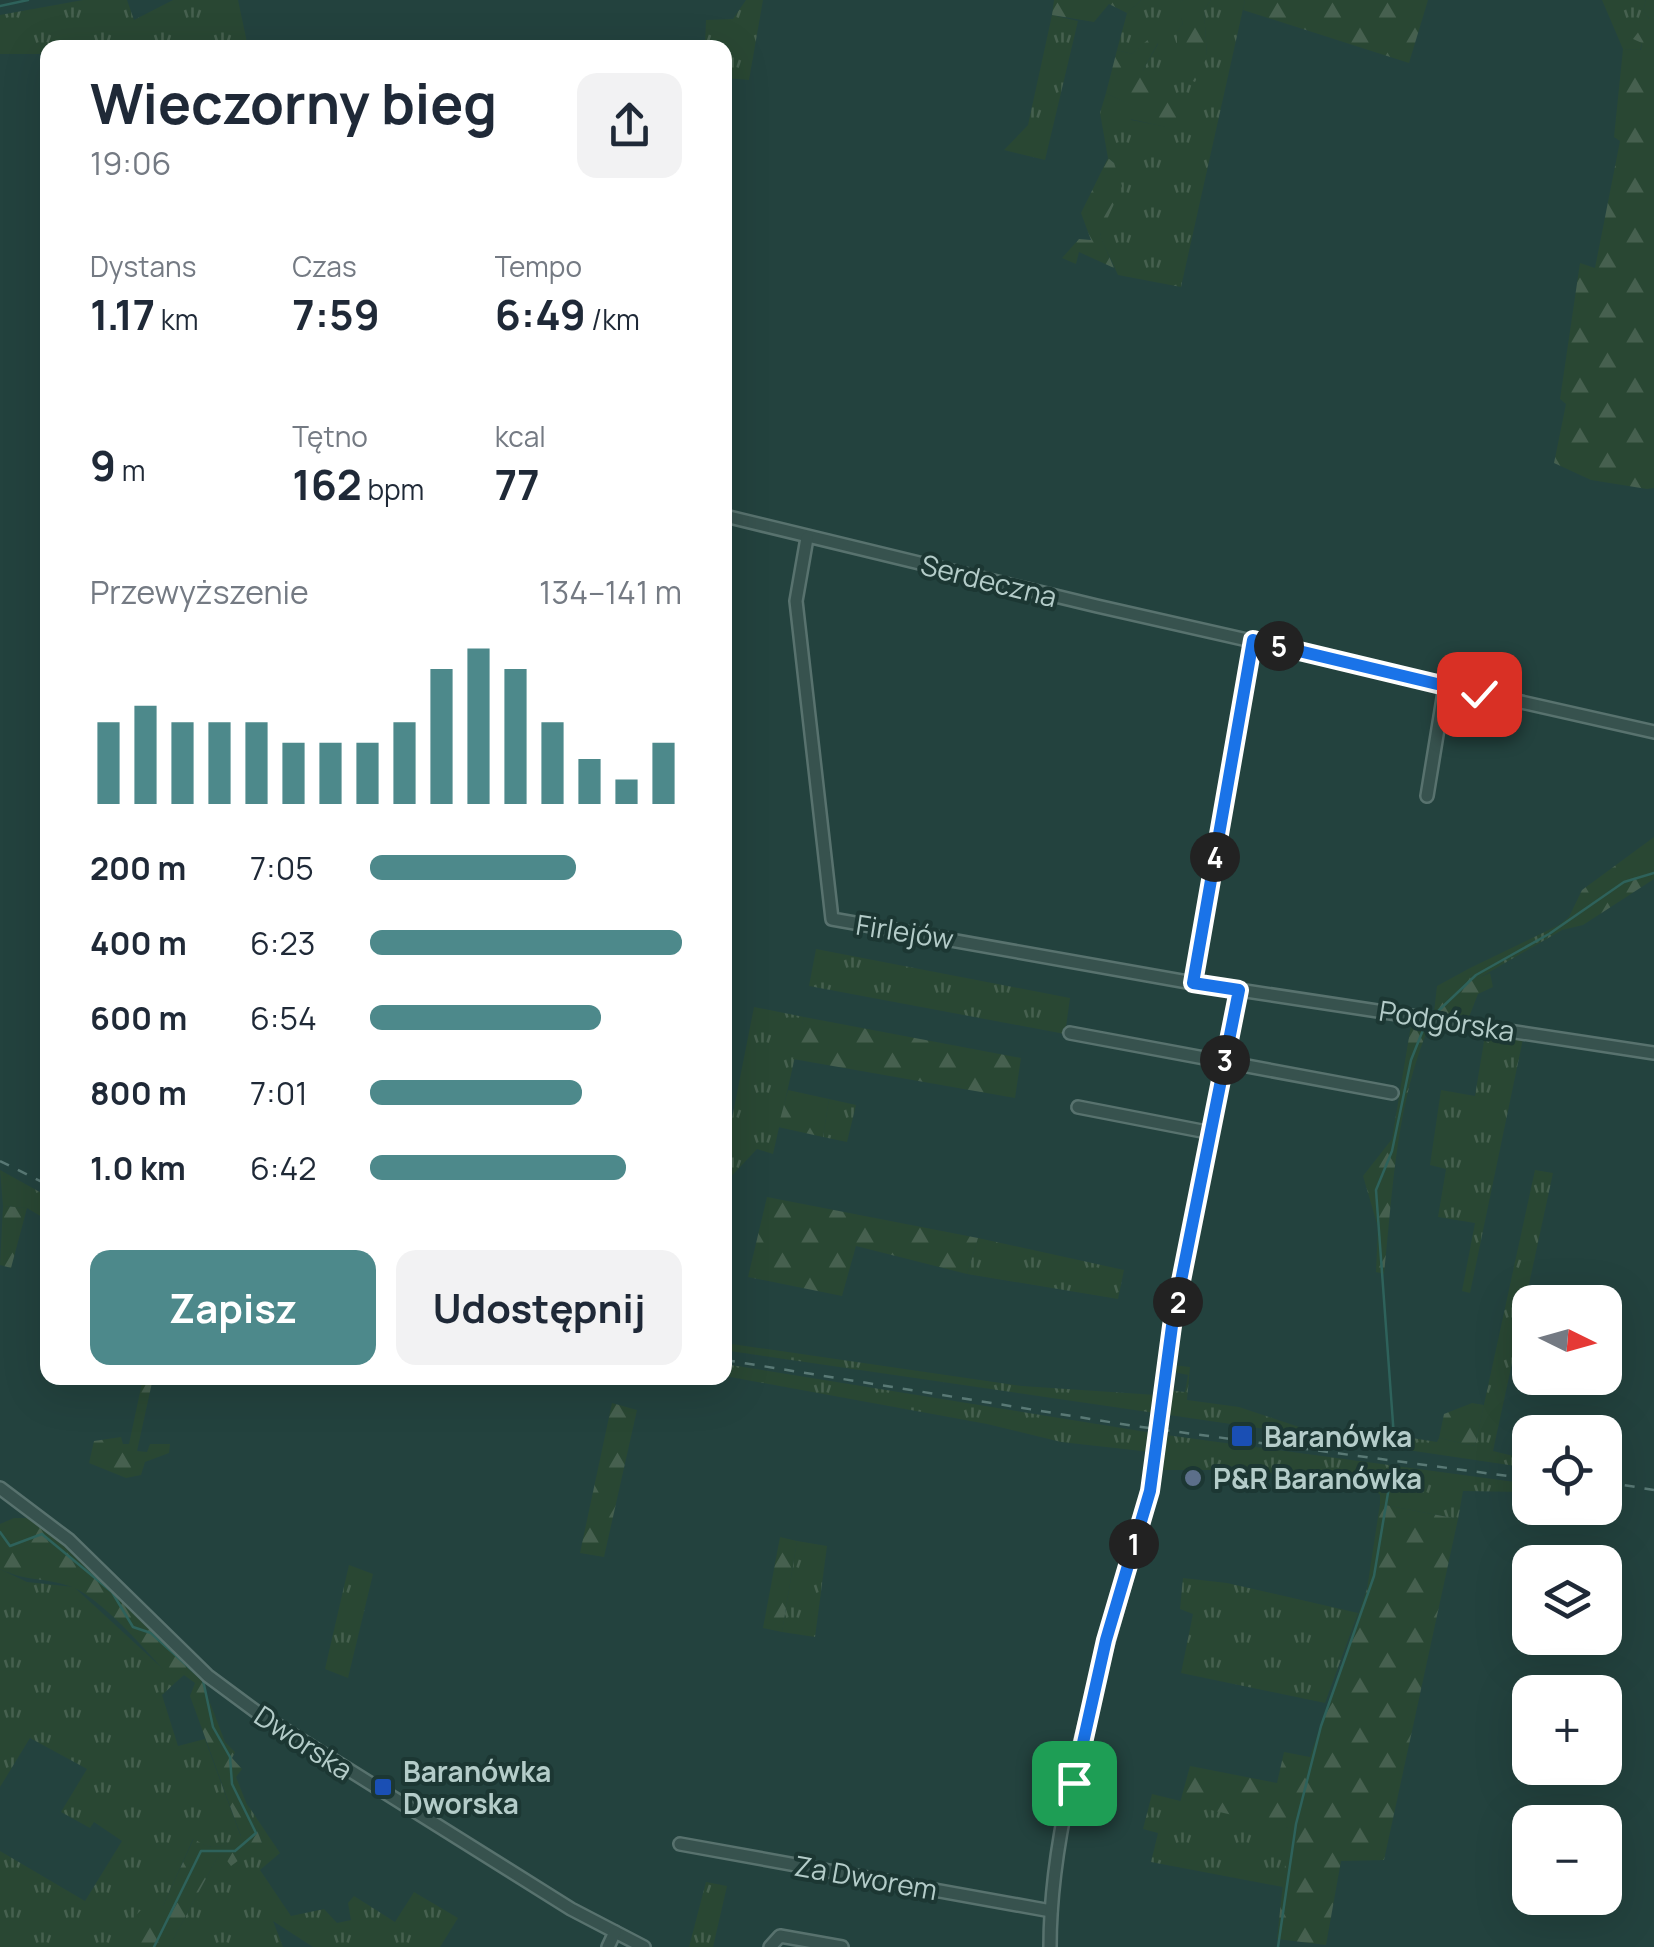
<!DOCTYPE html>
<html lang="pl">
<meta charset="utf-8">
<style>
:root{--surface:#fff;--page:#f2f2f3;--text:#1f2937;--muted:#747a83;--accent:#4d898b}
body{margin:0;font-family:Manrope,sans-serif;background:var(--page);color:var(--text);height:100vh;display:flex;flex-direction:column;font-size:38px;white-space:nowrap}
*{box-sizing:border-box;margin:0}
p{font-size:32px;color:var(--muted)}
.icon{flex:none;width:55px;height:55px;fill:none;stroke:currentColor;stroke-width:2;stroke-linecap:round;stroke-linejoin:round}
.map{position:relative;flex:1;overflow:hidden}
.panel{position:absolute;left:40px;top:40px;width:692px;height:1345px;display:flex;flex-direction:column;background:var(--surface);border-radius:20px;box-shadow:0 10px 40px #0002}
.panel>*{flex:none}
.needle{width:65px;rotate:95deg}
.buttons{position:absolute;left:1512px;top:1285px;display:grid;gap:20px}
.buttons a{display:grid;place-items:center;width:110px;height:110px;border-radius:20px;background:var(--surface);box-shadow:0 10px 40px #0002;font-size:50px}
.pin{position:absolute;display:grid;place-items:center;width:85px;height:85px;color:#fff;margin:-42px;border-radius:20px;box-shadow:0 5px 15px #0006}
.km{position:absolute;width:50px;height:50px;margin:-25px;border-radius:50%;background:#222;color:#fff;font-size:28px;line-height:50px;text-align:center}
.round{display:grid;place-items:center;flex:none;width:105px;height:105px;border-radius:20px;background:var(--page)}
.summary{display:flex;align-items:center;justify-content:space-between;height:170px;padding:0 50px}
h1{font-size:55px;font-weight:700;line-height:75px}
.stats{display:grid;grid-template-columns:repeat(3,1fr);gap:15px;height:170px;padding:10px 50px}
.stats div{display:grid;align-content:center}
.stats b{font-size:42px;font-weight:700}
.stats small{font-size:28px;font-weight:400}
.stats p{font-size:28px}
.chart{height:280px;padding:20px 50px}
.chart p{display:flex;justify-content:space-between}
.chart svg{width:100%;height:180px;margin-top:10px;stroke:var(--accent);stroke-width:6}
.button{display:flex;gap:20px;margin-top:auto;padding:20px 50px}
.button a{flex:1;height:115px;border-radius:20px;background:var(--accent);color:#fff;font-size:40px;font-weight:700;line-height:115px;text-align:center}
.button a+a{background:var(--page);color:var(--text)}
ul{padding:0 50px;list-style:none;font-size:32px}
li{display:grid;grid-template-columns:160px 120px 1fr;align-items:center;height:75px}
li i{height:25px;border-radius:12px;background:var(--accent)}
.map>svg:first-child{display:block}
.grass{fill:url(#grass-tufts)}
.forest{fill:url(#forest-firs)}
.lines{fill:none;stroke-linecap:round;stroke-linejoin:round}
.stream{stroke:#2e625b;stroke-width:2.5}
.minor-casing{stroke:#58726e;stroke-width:16}
.minor{stroke:#37524e;stroke-width:11}
.rail{stroke:#597975;stroke-width:2.5;stroke-dasharray:10 10;stroke-linecap:butt}
.minor-bridge-casing{stroke:#58726e;stroke-width:16;stroke-linecap:butt}
.minor-bridge{stroke:#37524e;stroke-width:11}
.route-casing{stroke:#fff;stroke-width:20}
.route{stroke:#1a73e8;stroke-width:12}
.transit-dot{fill:#1a4fb4;stroke:#1c3733;stroke-width:4}
.service-dot{fill:#5c6f8a;stroke:#1c3733;stroke-width:4}
.labels{text-anchor:middle;dominant-baseline:central;stroke-width:8;stroke-linejoin:round;paint-order:stroke}
.street-label{font-size:28px;fill:#b4ccc9;stroke:#1c3733}
.poi-label{font-size:28px;font-weight:bold;fill:#b4ccc9;stroke:#1c3733;text-anchor:start}
</style>
<div class="map">
<svg width="1654" height="1947" viewBox="0 0 1654 1947">
<defs>
<pattern id="grass-tufts" width="24" height="20" patternUnits="userSpaceOnUse" patternTransform="scale(2.5)"><rect width="24" height="20" fill="#294733"/><path d="M3 7l-1-3M5 7V3M7 7l1-3M15 17l-1-3M17 17v-4M19 17l1-3" fill="none" stroke="#46604f"/></pattern>
<pattern id="forest-firs" width="22" height="20" patternUnits="userSpaceOnUse" patternTransform="scale(2.5)"><rect width="22" height="20" fill="#294733"/><path d="M5 1l3.5 6h-7zM16 11l3.5 6h-7z" fill="#46604f"/></pattern>
</defs>
<rect width="100%" height="100%" fill="#23423e"/>
<!-- grass -->
<g class="grass">
<polygon points="83,0 127,0 134,20 173,0 238,0 248,47 48,48 47,71 42,54 0,54 0,15"/>
<polygon points="746,0 763,0 749,80 725,78 725,48 695,47 705,45 706,20 733,19"/>
<polygon points="1141,0 1183,0 1178,4 1183,24 1177,31 1207,57 1204,10 1211,0 1245,0 1181,287 1118,275 1100,236 1114,163 1108,158 1100,113 1106,93 1135,107 1131,120 1184,130 1143,70 1158,44 1153,36 1132,54 1117,50 1127,13"/>
<polygon points="1602,0 1646,0 1643,11 1649,18 1640,50 1623,49"/>
<polygon points="1052,15 1078,21 1045,160 1004,150 1028,125"/>
<polygon points="1559,925 1562,930 1472,982 1470,968"/>
<polygon points="816,949 1070,998 1065,1034 809,986"/>
<polygon points="754,1007 804,1017 773,1154 757,1149 725,1183 725,1154"/>
<polygon points="1486,1029 1524,1034 1470,1293 1462,1291 1475,1223 1438,1217 1446,1169 1430,1165 1441,1090 1475,1096"/>
<polygon points="829,1099 856,1105 847,1142 823,1137"/>
<polygon points="0,1170 47,1196 47,1220 27,1208 3,1206"/>
<polygon points="1535,1170 1553,1173 1493,1451 1530,1460 1530,1468 1169,1415 1166,1390 1185,1392 1188,1375 1169,1371 1173,1365 1190,1367 1187,1400 1239,1407 1320,1434 1387,1434 1437,1442 1439,1438 1475,1446"/>
<polygon points="978,1238 1124,1270 1118,1299 967,1274"/>
<polygon points="725,1343 1022,1386 1156,1395 1155,1413 730,1351 725,1350"/>
<polygon points="725,1364 1153,1433 1151,1452 1061,1442 987,1424 725,1376"/>
<polygon points="1166,1435 1530,1484 1530,1492 1463,1491 1458,1519 1380,1504 1380,1495 1375,1489 1221,1465 1219,1470 1162,1470"/>
<polygon points="797,1541 827,1546 815,1637 782,1632"/>
<polygon points="349,1565 373,1574 348,1678 325,1669"/>
<path d="M 0,1569 L 27,1582 L 74,1587 L 163,1669 L 175,1683 L 162,1695 L 178,1746 L 205,1739 L 241,1837 C 222,1846 213,1853 193,1839 L 163,1906 L 135,1942 L 121,1938 L 115,1947 L 0,1947 L 0,1851 L 85,1901 L 122,1841 L 94,1822 L 90,1828 L 61,1812 L 87,1769 L 30,1738 L 0,1787 Z"/>
<polygon points="1183,1578 1227,1583 1358,1613 1325,1703 1181,1673 1193,1614 1180,1609"/>
<polygon points="1152,1794 1290,1828 1283,1887 1151,1862 1158,1833 1143,1829"/>
<polygon points="247,1804 280,1853 260,1870 291,1916 324,1909 337,1923 351,1920 348,1903 354,1896 395,1922 414,1892 458,1918 440,1947 313,1947 273,1921 283,1947 169,1947 217,1858 262,1843"/>
<polygon points="706,1882 727,1886 713,1947 689,1947"/>
</g>
<!-- forest -->
<g class="forest">
<polygon points="1054,0 1141,0 1127,13 1109,4 1094,22 1052,15"/>
<polygon points="1183,0 1211,0 1204,10 1207,57 1195,82 1177,74 1177,31 1183,24 1177,4"/>
<polygon points="1245,0 1428,0 1409,63 1243,10"/>
<polygon points="1646,0 1654,0 1654,488 1647,489 1591,480 1554,463 1566,404 1560,399 1580,263 1595,268 1620,141 1614,137 1623,49 1641,50 1642,43 1633,39 1649,18 1643,11"/>
<polygon points="1153,35 1158,43 1143,70 1184,108 1184,131 1130,119 1134,107 1106,93 1117,50 1132,54"/>
<polygon points="1108,158 1114,163 1122,186 1100,235 1114,268 1079,252 1076,264 1062,258 1079,239 1091,240 1081,213"/>
<polygon points="1654,837 1654,879 1583,925 1562,930 1559,925 1569,917 1582,890"/>
<polygon points="1470,968 1472,981 1490,973 1493,987 1478,994 1469,1017 1434,1012 1437,986"/>
<polygon points="804,1017 1021,1058 1015,1098 793,1059"/>
<path d="M 1412,1019 L 1431,1022 C 1396,1101 1393,1189 1384,1274 L 1376,1272 L 1378,1227 L 1363,1176 L 1392,1139 Z"/>
<polygon points="788,1090 829,1099 823,1137 778,1127"/>
<polygon points="767,1197 978,1238 967,1274 856,1246 842,1296 748,1277"/>
<polygon points="3,1206 27,1208 11,1268 0,1265"/>
<polygon points="143,1378 153,1378 137,1451 147,1452 150,1444 170,1444 169,1453 145,1462 141,1475 126,1478 89,1463 94,1441 121,1437 123,1444 129,1444"/>
<polygon points="612,1403 637,1410 604,1557 580,1553"/>
<polygon points="1472,1403 1484,1405 1475,1446 1439,1438 1444,1414"/>
<polygon points="1380,1504 1458,1519 1384,1860 1341,1861 1326,1945 1277,1939 1289,1828 1180,1803 1190,1766 1277,1783 1284,1752 1310,1757 1367,1589"/>
<path d="M 14,1518 L 34,1518 L 199,1674 L 225,1742 L 235,1752 L 232,1758 L 242,1769 L 236,1777 L 262,1843 L 231,1866 L 224,1857 L 217,1858 L 169,1947 L 115,1947 L 121,1937 L 135,1942 L 142,1929 L 135,1916 L 148,1903 L 163,1906 L 194,1838 C 212,1854 222,1846 241,1836 L 190,1696 L 195,1683 L 184,1675 L 175,1683 C 152,1657 101,1596 69,1586 C 43,1577 28,1582 0,1569 L 0,1524 Z"/>
<polygon points="780,1537 797,1541 782,1632 763,1628"/>
</g>
<g class="lines">
<!-- stream -->
<g class="stream">
<polyline points="0,6 28,0"/>
<polyline points="1435,1014 1476,975 1549,934 1624,882 1654,873"/>
<polyline points="1394,1437 1376,1190 1392,1151 1411,1060 1425,1025"/>
<polyline points="0,1532 10,1546 42,1534 112,1592 133,1627 151,1633 203,1680 213,1727 230,1757 232,1784 256,1833 235,1851 201,1851 154,1947"/>
<polyline points="1278,1947 1296,1824 1321,1726 1374,1576 1390,1481"/>
</g>
<defs>
<g id="minor">
<polyline points="725,516 1097,606 1654,732"/>
<polyline points="807,538 796,601 832,919 1193,983 1654,1053"/>
<polyline points="1427,796 1445,686"/>
<polyline points="1193,983 1253,640"/>
<polyline points="1070,1033 1392,1093"/>
<polyline points="1078,1107 1212,1133"/>
<polyline points="1163,1396 1173,1325 1239,989"/>
<polyline points="0,1488 69,1540 208,1676 258,1713 571,1909 644,1947"/>
<polyline points="680,1844 1051,1911"/>
<polyline points="608,1947 615,1932"/>
<polyline points="770,1947 780,1936 842,1947"/>
<path d="M 1050,1947 C 1050,1782 1128,1609 1157,1448"/>
</g>
</defs>
<!-- minor casing -->
<use href="#minor" class="minor-casing"/>
<!-- minor -->
<use href="#minor" class="minor"/>
<!-- rail -->
<g class="rail">
<polyline points="0,1161 48,1185"/>
<polyline points="725,1360 1134,1426 1530,1479"/>
<polyline points="1605,1482 1654,1490"/>
</g>
<defs>
<polyline id="minor-bridge" points="1157,1448 1163,1396"/>
</defs>
<!-- minor-bridge casing -->
<use href="#minor-bridge" class="minor-bridge-casing"/>
<!-- minor-bridge -->
<use href="#minor-bridge" class="minor-bridge"/>
</g>
<g class="lines">
<defs>
<polyline id="route" points="1074,1783 1106,1640 1150,1491 1172,1326 1239,990 1193,983 1253,640 1479,694"/>
</defs>
<!-- route casing -->
<use href="#route" class="route-casing"/>
<!-- route -->
<use href="#route" class="route"/>
</g>
<!-- markers -->
<g class="transit-dot">
<rect x="1230" y="1424" width="24" height="24" rx="5"/>
<rect x="373" y="1777" width="20" height="20" rx="5"/>
</g>
<circle class="service-dot" cx="1193" cy="1478" r="10"/>
<g class="labels">
<!-- street labels -->
<g class="street-label">
<text transform="translate(989 580) rotate(14)">Serdeczna</text>
<text transform="translate(905 931) rotate(9)">Firlejów</text>
<text transform="translate(1447 1020) rotate(9)">Podgórska</text>
<text transform="translate(304 1742) rotate(33)">Dworska</text>
<text transform="translate(866 1877) rotate(10)">Za Dworem</text>
</g>
<!-- poi labels -->
<g class="poi-label">
<text x="1264" y="1436">Baranówka</text>
<text x="1213" y="1478">P&amp;R Baranówka</text>
<text x="403" y="1771">Baranówka<tspan x="403" dy="32">Dworska</tspan></text>
</g>
</g>
</svg>
<div class="buttons">
<a><svg class="needle" viewBox="-14 -14 28 28"><path d="M0-13l5 13h-10z" fill="#e53935"/><path d="M0 13l5-13h-10z" fill="#747a83"/></svg></a>
<a><svg class="icon" aria-label="locate" viewBox="0 0 24 24"><circle cx="12" cy="12" r="6"/><path d="M12 2v4M12 18v4M2 12h4M18 12h4"/></svg></a>
<a><svg class="icon" aria-label="layers" viewBox="0 0 24 24"><path d="M12 4l9 5-9 5-9-5zM3 14l9 5 9-5"/></svg></a>
<a>+</a>
<a>−</a>
</div>
<div class="pin" style="left:1074px;top:1783px;background:#1e9e55"><svg class="icon" aria-label="arrive" viewBox="0 0 24 24"><path d="M6 21V4h12l-3 4 3 4H6"/></svg></div>
<div class="pin" style="left:1479px;top:694px;background:#d93025"><svg class="icon" aria-label="check" viewBox="0 0 24 24"><path d="M5 12l5 5 9-10"/></svg></div>
<b class="km" style="left:1134px;top:1544px">1</b>
<b class="km" style="left:1178px;top:1302px">2</b>
<b class="km" style="left:1225px;top:1060px">3</b>
<b class="km" style="left:1215px;top:857px">4</b>
<b class="km" style="left:1279px;top:646px">5</b>
<section class="panel">
<div class="summary"><div><h1>Wieczorny bieg</h1><p>19:06</p></div><a class="round"><svg class="icon" aria-label="share" viewBox="0 0 24 24"><path d="M12 15V3M7 8l5-5 5 5M5 13v7h14v-7"/></svg></a></div>
<div class="stats">
<div><p>Dystans</p><b>1.17<small> km</small></b></div>
<div><p>Czas</p><b>7:59</b></div>
<div><p>Tempo</p><b>6:49<small> /km</small></b></div>
</div>
<div class="stats">
<div><b>9<small> m</small></b></div>
<div><p>Tętno</p><b>162<small> bpm</small></b></div>
<div><p>kcal</p><b>77</b></div>
</div>
<div class="chart"><p><span>Przewyższenie</span>134–141 m</p>
<svg viewBox="0 0 160 44" preserveAspectRatio="none"><path d="M5 44V24M15 44V20M25 44V24M35 44V24M45 44V24M55 44V29M65 44V29M75 44V29M85 44V24M95 44V11M105 44V6M115 44V11M125 44V24M135 44V33M145 44V38M155 44V29"/></svg>
</div>
<ul>
<li><b>200 m</b>7:05<i style="width:66%"></i></li>
<li><b>400 m</b>6:23<i style="width:100%"></i></li>
<li><b>600 m</b>6:54<i style="width:74%"></i></li>
<li><b>800 m</b>7:01<i style="width:68%"></i></li>
<li><b>1.0 km</b>6:42<i style="width:82%"></i></li>
</ul>
<div class="button"><a>Zapisz</a><a>Udostępnij</a></div>
</section>
</div>
